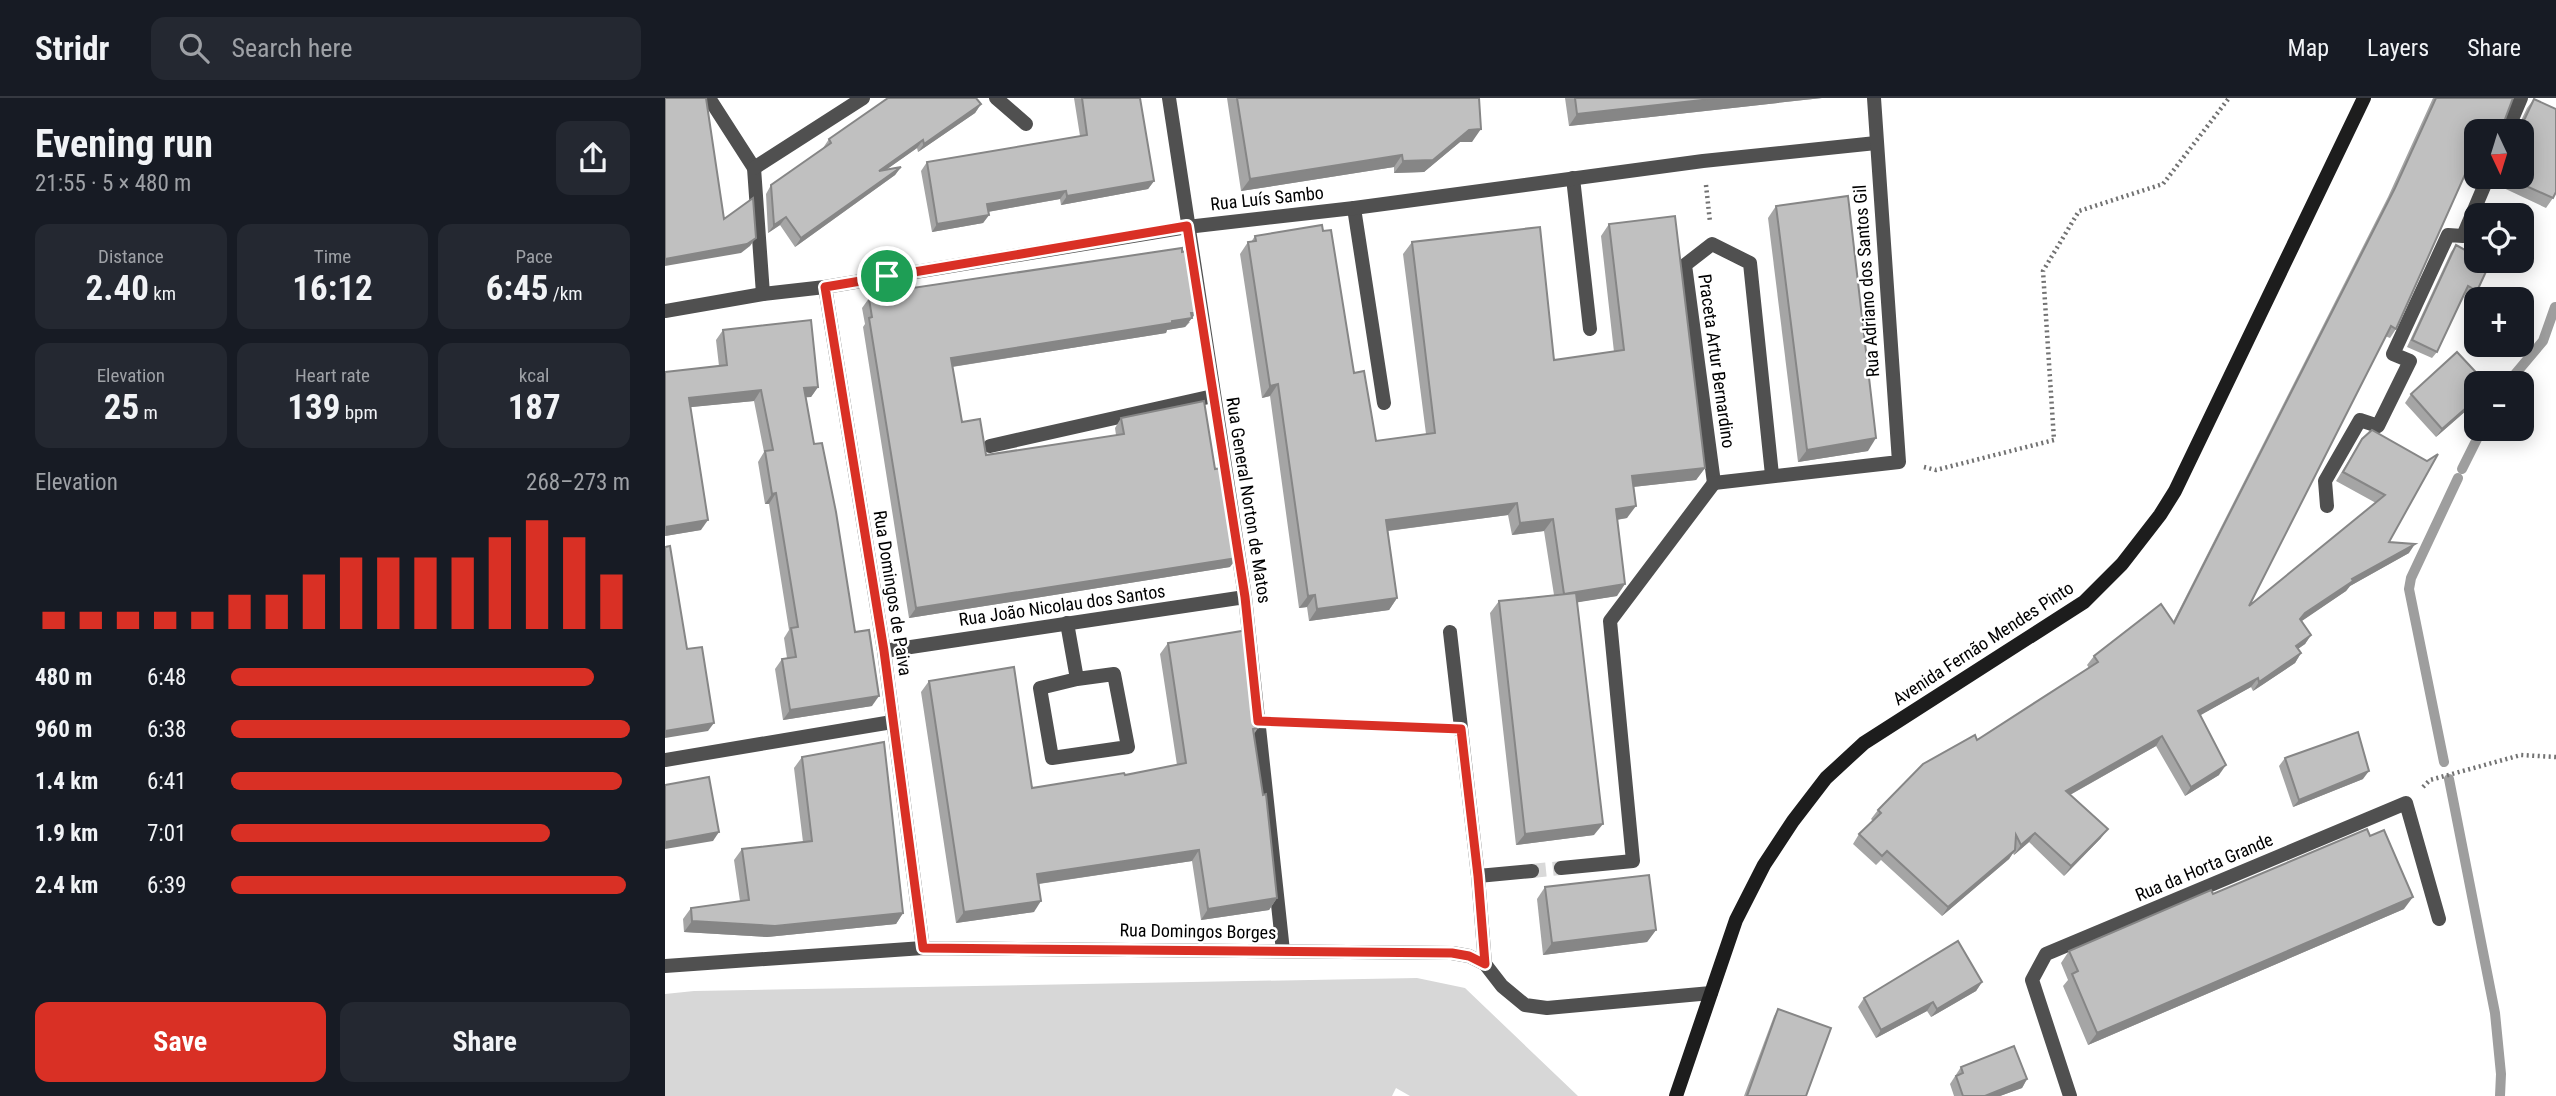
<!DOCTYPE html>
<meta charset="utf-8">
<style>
:root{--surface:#171b24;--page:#242831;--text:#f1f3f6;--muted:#9ea1a6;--line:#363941;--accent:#d93025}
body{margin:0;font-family:"Roboto Condensed",sans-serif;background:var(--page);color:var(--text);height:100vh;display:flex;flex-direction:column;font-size:26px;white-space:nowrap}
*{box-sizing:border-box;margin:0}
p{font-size:23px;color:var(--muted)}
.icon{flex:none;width:38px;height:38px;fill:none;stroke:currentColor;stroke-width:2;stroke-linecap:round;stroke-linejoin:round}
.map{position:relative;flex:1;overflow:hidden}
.panel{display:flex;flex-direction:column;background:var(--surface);width:665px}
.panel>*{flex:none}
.needle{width:46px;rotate:176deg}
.controls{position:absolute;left:1799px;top:21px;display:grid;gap:14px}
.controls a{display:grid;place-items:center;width:70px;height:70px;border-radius:14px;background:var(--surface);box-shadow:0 4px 18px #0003;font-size:35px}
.pin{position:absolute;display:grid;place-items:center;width:60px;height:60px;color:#fff;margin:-30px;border:4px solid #fff;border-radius:50%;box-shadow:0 2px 7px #0007}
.round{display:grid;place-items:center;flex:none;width:74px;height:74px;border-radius:14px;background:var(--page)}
.head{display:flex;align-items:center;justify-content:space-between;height:119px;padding:0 35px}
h1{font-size:38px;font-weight:700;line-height:52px}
.figures{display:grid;grid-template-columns:repeat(3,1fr);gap:10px;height:119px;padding:7px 35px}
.figures div{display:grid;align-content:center;border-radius:14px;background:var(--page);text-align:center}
.figures b{font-size:35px;font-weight:700}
.figures small{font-size:19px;font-weight:400}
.figures p{font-size:19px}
.chart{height:196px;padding:14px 35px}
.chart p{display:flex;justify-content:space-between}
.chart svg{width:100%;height:126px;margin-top:7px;stroke:var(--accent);stroke-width:6}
.primary-button{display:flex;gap:14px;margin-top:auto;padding:14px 35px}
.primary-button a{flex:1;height:80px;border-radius:14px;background:var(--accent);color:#fff;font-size:28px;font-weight:700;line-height:80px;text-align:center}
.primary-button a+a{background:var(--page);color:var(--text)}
ul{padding:0 35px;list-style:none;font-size:23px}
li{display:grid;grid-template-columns:112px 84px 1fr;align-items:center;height:52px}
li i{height:18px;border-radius:9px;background:var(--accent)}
header{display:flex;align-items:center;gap:42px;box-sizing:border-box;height:98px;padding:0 35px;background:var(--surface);border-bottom:2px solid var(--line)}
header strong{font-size:33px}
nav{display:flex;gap:38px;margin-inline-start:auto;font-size:24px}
.search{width:490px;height:63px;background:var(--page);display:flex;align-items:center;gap:18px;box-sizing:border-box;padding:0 24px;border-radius:14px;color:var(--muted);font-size:26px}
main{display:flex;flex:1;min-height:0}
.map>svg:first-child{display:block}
.green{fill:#d7d7d7}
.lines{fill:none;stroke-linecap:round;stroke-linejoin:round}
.stream{stroke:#9e9e9e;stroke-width:10}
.minor-tunnel{stroke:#d9d9d9;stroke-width:14;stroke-dasharray:14 7;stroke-linecap:butt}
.path{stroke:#727272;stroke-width:4.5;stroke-dasharray:2 3.5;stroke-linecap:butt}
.service{stroke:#505050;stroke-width:14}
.pedestrian{stroke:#505050;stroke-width:14}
.minor{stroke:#505050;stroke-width:14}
.secondary{stroke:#1d1d1d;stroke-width:14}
.wall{fill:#a5a5a5}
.shaded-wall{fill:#868686}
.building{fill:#c0c0c0;stroke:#868686;stroke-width:2}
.route-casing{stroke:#fff;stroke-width:14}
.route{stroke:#d93025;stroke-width:9}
.labels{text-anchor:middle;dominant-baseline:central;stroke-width:5;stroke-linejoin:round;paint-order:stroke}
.street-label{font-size:18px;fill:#000;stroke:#fff}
</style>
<header>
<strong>Stridr</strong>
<div class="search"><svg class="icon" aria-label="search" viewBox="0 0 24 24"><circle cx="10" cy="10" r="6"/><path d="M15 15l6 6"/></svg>Search here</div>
<nav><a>Map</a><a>Layers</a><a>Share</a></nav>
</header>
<main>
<section class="panel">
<div class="head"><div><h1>Evening run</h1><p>21:55 · 5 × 480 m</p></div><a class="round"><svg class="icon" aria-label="share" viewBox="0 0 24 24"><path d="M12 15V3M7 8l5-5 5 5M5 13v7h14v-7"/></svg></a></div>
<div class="figures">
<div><p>Distance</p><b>2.40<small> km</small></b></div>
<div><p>Time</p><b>16:12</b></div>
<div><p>Pace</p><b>6:45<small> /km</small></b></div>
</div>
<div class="figures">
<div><p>Elevation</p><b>25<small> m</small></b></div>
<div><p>Heart rate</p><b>139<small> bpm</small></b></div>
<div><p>kcal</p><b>187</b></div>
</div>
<div class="chart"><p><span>Elevation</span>268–273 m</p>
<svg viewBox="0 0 160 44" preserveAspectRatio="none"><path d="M5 44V38M15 44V38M25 44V38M35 44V38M45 44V38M55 44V32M65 44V32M75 44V25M85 44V19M95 44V19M105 44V19M115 44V19M125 44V12M135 44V6M145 44V12M155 44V25"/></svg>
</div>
<ul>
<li><b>480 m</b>6:48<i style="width:91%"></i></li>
<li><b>960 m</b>6:38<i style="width:100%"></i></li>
<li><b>1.4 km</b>6:41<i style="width:98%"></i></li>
<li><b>1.9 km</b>7:01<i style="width:80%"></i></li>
<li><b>2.4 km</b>6:39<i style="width:99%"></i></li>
</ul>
<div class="primary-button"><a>Save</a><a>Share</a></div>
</section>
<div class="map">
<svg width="1891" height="998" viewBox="0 0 1891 998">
<rect width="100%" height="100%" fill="#fff"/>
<!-- green -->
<polygon class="green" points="752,880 800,890 913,998 745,998 731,990 727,998 0,998 0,896 29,893"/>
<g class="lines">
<!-- stream -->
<g class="stream">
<polyline points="1846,281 1878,243 1890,209"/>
<polyline points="1797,371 1817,331"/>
<polyline points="1779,664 1744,491 1746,480 1793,380"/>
<polyline points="1784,681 1830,915 1836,976 1835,998"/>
</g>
<!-- minor-tunnel -->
<polyline class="minor-tunnel" points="867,773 896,770"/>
<!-- path -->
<g class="path">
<polyline points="1041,87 1045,124"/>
<polyline points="1259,369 1271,372 1389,342 1378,173 1414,113 1498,86 1564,0"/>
<polyline points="618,624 771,630"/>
<polyline points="1758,689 1765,682 1856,657 1891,659"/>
</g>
<!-- service -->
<g class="service">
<polyline points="325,348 548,298"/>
<polyline points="0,662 227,624"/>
</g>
<!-- pedestrian -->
<g class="pedestrian">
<polyline points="1842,33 1856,0"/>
<polyline points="1662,408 1660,383 1695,322 1713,328 1745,263 1728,256 1783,137 1798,138 1823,79"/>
</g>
<!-- minor -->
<g class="minor">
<polyline points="44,0 89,70 98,196"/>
<polyline points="331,0 361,26"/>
<polyline points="504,0 580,499 618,853"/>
<polyline points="89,70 198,0"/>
<polyline points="908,80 925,231"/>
<polyline points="689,110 719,305"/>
<polyline points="160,189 219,553 258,850"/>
<polyline points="0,213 98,196 160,189 522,129 689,110 1038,63 1211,45"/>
<polyline points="1107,377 1085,165 1047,146 1020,167 1049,385 1234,364 1209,0"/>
<polyline points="402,525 412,581 449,576 463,649 387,660 375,590 412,581"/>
<polyline points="785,534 813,778 820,866"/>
<polyline points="219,553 580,499"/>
<polyline points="896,770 968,763 945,523 1049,385"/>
<polyline points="813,778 867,773"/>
<polyline points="0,868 258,850 787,855 804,858 820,866 837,888 860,907 882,910 1046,895"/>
<polyline points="1405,998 1367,882 1381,856 1741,705 1774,821"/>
</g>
<!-- secondary -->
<polyline class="secondary" points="1011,998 1071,822 1099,767 1128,723 1161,680 1199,645 1419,504 1457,466 1495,417 1510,393 1699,0"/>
</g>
<!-- wall -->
<g class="wall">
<polygon points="409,0 475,0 489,83 483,91 396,107 395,101 323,114 324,117 318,125 267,134 256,73 262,64 415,38"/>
<polygon points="562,0 814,0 807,44 795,44 759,74 729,75 729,69 576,93"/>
<polygon points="900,0 1157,0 904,28"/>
<polygon points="1768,0 1848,0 1839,24 1844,32 1852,31 1862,10 1869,1 1888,100 1881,110 1830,86 1832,79 1857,79 1811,33 1811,78 1802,73 1731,231 1725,240 1720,238 1584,508 1711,405 1671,383 1697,341 1762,363 1724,444 1744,455 1685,488 1681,493 1636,523 1646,537 1640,546 1633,551 1636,555 1630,565 1588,593 1586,589 1535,617 1554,677 1520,698 1491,648 1405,697 1436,740 1399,778 1364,744 1349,757 1348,755 1344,761 1277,818 1216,762 1211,767 1188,746 1194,736 1208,723 1206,721 1213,712 1312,642 1424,570 1422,567 1429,558 1508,524 1723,99"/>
<polygon points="316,6 310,15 253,54 252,50 222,71 236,69 230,77 130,149 115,127 103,135 101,96 106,87 159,51 158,50 164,41"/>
<polygon points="1111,108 1203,353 1133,364 1103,120"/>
<polygon points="944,126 1040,370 1031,382 968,389 962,420 952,422 952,498 912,504 929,737 851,747 825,515 834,503 889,497 879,433 847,437 843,417 723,433 732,500 724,512 644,523 642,509 634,510 605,298 597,300 575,156 583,144 586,144 590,138 689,275 711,343 761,336 738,156 747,144 889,262 949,254 936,138"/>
<polygon points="1791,147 1812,193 1807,199 1799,196 1772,254 1767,260 1742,249 1786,154"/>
<polygon points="207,196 525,224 520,229 502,232 501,235 287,269 297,324 321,357 451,337 450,330 456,320 565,469 244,520 198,229 200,226 197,210"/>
<polygon points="58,232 153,289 146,299 141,299 149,346 207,608 118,622 110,571 117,561 122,560 119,540 124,532 104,406 100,406 93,364 99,354 89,303 25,309 36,432 0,438 0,274 54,268 51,242"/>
<polygon points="1746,296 1811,298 1807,301 1809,303 1803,311 1771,339 1740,305"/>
<polygon points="503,545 593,630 589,636 612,800 604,812 536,822 527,763 374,786 369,814 291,825 256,594 264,583 367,690 460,677 512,667 495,556"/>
<polygon points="137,659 238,815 231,826 102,839 19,834 18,821 26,810 75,803 69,762 77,751 138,744 129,670"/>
<polygon points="1620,660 1698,681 1628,709 1614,668"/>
<polygon points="880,789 991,832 982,844 878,857 872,801"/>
<polygon points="1548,796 1739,811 1423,947 1398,888 1403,882 1396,865 1404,853"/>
<polygon points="1317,884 1311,893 1266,919 1262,913 1211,940 1193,909 1199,900"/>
<polygon points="1113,911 1141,998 1079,998 1109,918"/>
<polygon points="1296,969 1362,981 1357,990 1335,998 1289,998 1285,986"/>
</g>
<!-- shaded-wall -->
<g class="shaded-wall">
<polygon points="1055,0 1157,0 904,28 912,16"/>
<polygon points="316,6 310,15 253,54 259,46"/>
<polygon points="816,31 807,44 795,44 759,74 729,75 738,63 804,32"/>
<polygon points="258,42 252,50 208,81 214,73"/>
<polygon points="737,57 729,69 576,93 585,81"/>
<polygon points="236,69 230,77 130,149 136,140"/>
<polygon points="489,83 483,91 396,107 402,98"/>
<polygon points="401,93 395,101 316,115 322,106"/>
<polygon points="324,117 318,125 267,134 272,126"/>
<polygon points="121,119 115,127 103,135 109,127"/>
<polygon points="91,140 85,148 76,155 0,168 0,161"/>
<polygon points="526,215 531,215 520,229 502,232 501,235 279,270 286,260"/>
<polygon points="613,286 605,298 597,300 605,288"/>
<polygon points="153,289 146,299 132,300 139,290"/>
<polygon points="96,292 89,303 17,310 24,300"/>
<polygon points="1809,303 1803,311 1771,339 1777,331"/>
<polygon points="1211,340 1203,353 1133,364 1142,352"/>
<polygon points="1040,370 1031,382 958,390 967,378"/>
<polygon points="111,395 104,406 100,406 107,396"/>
<polygon points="852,405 843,417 713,434 721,422"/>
<polygon points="971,408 962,420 942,423 951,411"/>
<polygon points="888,421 879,433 847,437 855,425"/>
<polygon points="43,422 36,432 0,438 0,429"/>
<polygon points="1750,446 1744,455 1685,488 1681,493 1634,525 1635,521 1640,515 1687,481"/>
<polygon points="572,460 565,469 244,520 251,510"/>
<polygon points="960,486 952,498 890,508 899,496"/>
<polygon points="650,497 642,509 634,510 643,498"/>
<polygon points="732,500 724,512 644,523 652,511"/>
<polygon points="1646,537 1640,546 1624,557 1631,548"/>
<polygon points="1636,555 1630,565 1588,593 1594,584"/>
<polygon points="1593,580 1586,589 1527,622 1533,613"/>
<polygon points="214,598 207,608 118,622 125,612"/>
<polygon points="49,625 43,633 0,640 0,633"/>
<polygon points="1497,638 1491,648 1394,703 1401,693"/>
<polygon points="1561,667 1554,677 1520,698 1526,689"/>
<polygon points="1704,673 1698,681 1628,709 1634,702"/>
<polygon points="938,726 929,737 851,747 860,736"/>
<polygon points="1443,731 1436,740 1399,778 1406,768"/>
<polygon points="54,734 48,743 0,751 0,744"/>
<polygon points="1370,735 1364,744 1349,757 1356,747"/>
<polygon points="534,752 527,763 365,787 372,776"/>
<polygon points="1350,752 1344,761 1277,818 1283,809"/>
<polygon points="1748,799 1739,811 1423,947 1432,935"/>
<polygon points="612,800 604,812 536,822 543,811"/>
<polygon points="376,803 369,814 291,825 299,814"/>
<polygon points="238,815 231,826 102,839 19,834 27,823"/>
<polygon points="991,832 982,844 878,857 887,845"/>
<polygon points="1317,884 1311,893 1266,919 1272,911"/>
<polygon points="1268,904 1262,913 1211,940 1216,932"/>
<polygon points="1362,981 1357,990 1335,998 1320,998"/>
</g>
<!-- building -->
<g class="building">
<polygon points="0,0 41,0 59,121 88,100 91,140 82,146 0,161"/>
<polygon points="223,0 311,0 316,6 259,46 258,42 214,73 236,69 136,140 121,119 109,127 106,87 166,45 164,41"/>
<polygon points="417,0 475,0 489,83 402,98 401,93 322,106 324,117 272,126 262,64 422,37"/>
<polygon points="572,0 814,0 816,31 804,32 768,62 738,63 737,57 585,81"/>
<polygon points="910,0 1055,0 912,16"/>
<polygon points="1771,0 1848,0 1839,24 1844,32 1855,31 1869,1 1891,11 1891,94 1888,100 1841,79 1857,79 1857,33 1811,33 1811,65 1806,63 1731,231 1726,228 1584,508 1720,397 1678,374 1697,341 1707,332 1762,363 1773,356 1724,444 1750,446 1687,481 1688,483 1640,515 1635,521 1646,537 1631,548 1636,555 1594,584 1593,580 1533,613 1561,667 1526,689 1497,638 1401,693 1443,731 1406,768 1370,735 1356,747 1351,737 1350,752 1283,809 1222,753 1217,758 1194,736 1216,715 1213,712 1258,666 1310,637 1312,642 1433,564 1429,558 1496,506 1509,525 1730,90"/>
<polygon points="1183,98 1211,340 1142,352 1111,108"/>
<polygon points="1010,118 1040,370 967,378 971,408 951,411 960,486 899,496 888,421 855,425 852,405 721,422 732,500 652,511 650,497 643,498 613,286 605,288 583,144 591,143 590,138 657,127 658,133 666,132 689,275 699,273 711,343 770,335 747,144 875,129 889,262 959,252 944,126"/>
<polygon points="1791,147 1811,158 1811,163 1821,163 1825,165 1812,193 1803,188 1772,254 1747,242"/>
<polygon points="517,150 517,154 521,153 531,215 526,215 527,220 507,223 507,225 286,260 297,324 315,321 321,357 459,336 456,320 539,303 550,371 557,370 572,460 251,510 204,220 207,219 204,201 207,200 207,196"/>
<polygon points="146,222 153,289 139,290 149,346 157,345 171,414 190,534 204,532 214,598 125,612 117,561 131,559 126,530 133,529 111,395 107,396 100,353 108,352 96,292 24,300 43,422 0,429 0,274 62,267 58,232"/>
<polygon points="1792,254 1821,285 1811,285 1811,295 1806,300 1809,303 1777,331 1746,296"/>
<polygon points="5,448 22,551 37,549 49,625 0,633 0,449"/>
<polygon points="911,495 938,726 860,736 834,503"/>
<polygon points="583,532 593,630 588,631 598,697 601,696 612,800 543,811 534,752 372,776 376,803 299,814 264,583 349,569 367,690 459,675 460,677 521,665 503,545"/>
<polygon points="1693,634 1704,673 1634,702 1620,660"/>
<polygon points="219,644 238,815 110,828 27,823 26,810 84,802 77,751 147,743 137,659"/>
<polygon points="44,679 54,734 0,744 0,687"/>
<polygon points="1702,731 1705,738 1719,732 1748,799 1432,935 1407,876 1413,873 1404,853 1546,792 1548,796"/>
<polygon points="984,777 991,832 887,845 880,789"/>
<polygon points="1293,843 1317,884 1272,911 1268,904 1216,932 1199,900"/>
<polygon points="1113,911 1166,930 1141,998 1082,998"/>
<polygon points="1349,948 1362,981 1320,998 1298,998 1291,978 1298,975 1296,969"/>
</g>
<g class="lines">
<defs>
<polygon id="route" points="522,128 580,499 593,623 796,631 813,778 820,866 804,858 787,855 258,850 219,553 160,189"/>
</defs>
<!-- route casing -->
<use href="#route" class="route-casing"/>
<!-- route -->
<use href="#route" class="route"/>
</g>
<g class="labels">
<!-- street labels -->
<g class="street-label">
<text transform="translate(602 100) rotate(-6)">Rua Luís Sambo</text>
<text transform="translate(1201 183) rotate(-94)">Rua Adriano dos Santos Gil</text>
<text transform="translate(1052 263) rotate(82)">Praceta Artur Bernardino</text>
<text transform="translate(584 402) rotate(81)">Rua General Norton de Matos</text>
<text transform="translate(228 495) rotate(81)">Rua Domingos de Paiva</text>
<text transform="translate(397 507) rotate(-8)">Rua João Nicolau dos Santos</text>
<text transform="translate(1318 545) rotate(-33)">Avenida Fernão Mendes Pinto</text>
<text transform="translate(1539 769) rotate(-23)">Rua da Horta Grande</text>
<text transform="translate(533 833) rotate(1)">Rua Domingos Borges</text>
</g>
</g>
</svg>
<div class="controls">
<a><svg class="needle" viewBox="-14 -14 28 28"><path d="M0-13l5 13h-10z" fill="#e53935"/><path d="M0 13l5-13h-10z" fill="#9ea1a6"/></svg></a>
<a><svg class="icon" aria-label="locate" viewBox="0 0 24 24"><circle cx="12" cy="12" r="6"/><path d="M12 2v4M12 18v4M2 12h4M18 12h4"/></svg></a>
<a>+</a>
<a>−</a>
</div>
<div class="pin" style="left:222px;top:178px;background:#1e9e55"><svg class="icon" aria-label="arrive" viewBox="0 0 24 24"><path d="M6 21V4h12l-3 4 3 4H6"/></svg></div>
</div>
</main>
